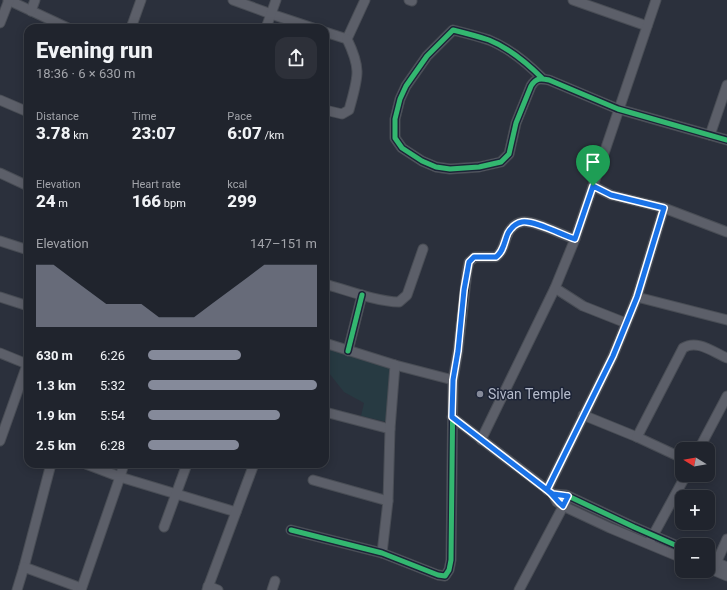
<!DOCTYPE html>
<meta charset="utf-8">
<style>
:root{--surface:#20242d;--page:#2d3039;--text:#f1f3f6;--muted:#a2a4aa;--line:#3d4149;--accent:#858a9a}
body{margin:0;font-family:Roboto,sans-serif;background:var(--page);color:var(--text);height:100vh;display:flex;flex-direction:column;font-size:15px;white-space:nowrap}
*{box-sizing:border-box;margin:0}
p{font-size:13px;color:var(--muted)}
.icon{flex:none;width:22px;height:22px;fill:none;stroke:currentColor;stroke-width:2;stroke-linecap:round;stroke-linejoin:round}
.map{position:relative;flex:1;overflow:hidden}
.sheet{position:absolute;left:24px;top:24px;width:305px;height:444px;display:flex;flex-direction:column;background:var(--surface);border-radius:12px;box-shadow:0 2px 10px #0003,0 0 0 1px var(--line)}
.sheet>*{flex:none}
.needle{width:26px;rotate:281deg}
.fabs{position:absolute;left:675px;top:442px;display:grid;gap:8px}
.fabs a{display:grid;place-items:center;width:40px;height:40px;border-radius:8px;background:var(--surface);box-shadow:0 2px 10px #0003,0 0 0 1px var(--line);font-size:20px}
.pin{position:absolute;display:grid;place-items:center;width:34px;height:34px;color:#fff;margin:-41px -17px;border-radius:50% 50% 50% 0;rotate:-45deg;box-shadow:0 0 4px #0007}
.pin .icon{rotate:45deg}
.round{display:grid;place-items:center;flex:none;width:42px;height:42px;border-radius:12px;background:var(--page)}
.overview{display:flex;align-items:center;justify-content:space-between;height:68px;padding:0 12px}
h1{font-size:22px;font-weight:800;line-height:30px}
.stats{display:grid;grid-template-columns:repeat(3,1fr);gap:6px;height:68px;padding:4px 12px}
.stats div{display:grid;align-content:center}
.stats b{font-size:17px;font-weight:800}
.stats small{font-size:11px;font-weight:400}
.stats p{font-size:11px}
.chart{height:112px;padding:8px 12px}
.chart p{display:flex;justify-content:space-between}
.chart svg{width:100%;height:72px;margin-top:4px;fill:var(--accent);opacity:.7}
ul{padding:0 12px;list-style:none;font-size:13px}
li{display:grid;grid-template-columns:64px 48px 1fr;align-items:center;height:30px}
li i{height:10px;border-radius:5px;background:var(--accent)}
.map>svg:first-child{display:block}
.green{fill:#273a42}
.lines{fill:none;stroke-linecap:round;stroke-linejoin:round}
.minor-casing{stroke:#494d55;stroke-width:11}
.minor{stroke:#5c5f69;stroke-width:9}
.cycleway-casing{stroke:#1d2437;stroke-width:8}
.cycleway{stroke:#33b770;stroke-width:5}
.route-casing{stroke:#fff;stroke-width:8}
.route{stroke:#1a73e8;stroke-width:5}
.poi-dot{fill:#858a9a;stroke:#1d2437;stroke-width:1.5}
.labels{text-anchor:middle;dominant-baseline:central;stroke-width:3;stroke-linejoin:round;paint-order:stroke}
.poi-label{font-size:14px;fill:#b5bbcc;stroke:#1d2437;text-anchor:start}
</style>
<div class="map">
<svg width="727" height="590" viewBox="0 0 727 590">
<rect width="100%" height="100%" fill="#2b303c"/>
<!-- green -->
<polygon class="green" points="329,347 390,365 387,422 361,416 364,403 344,392 325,368"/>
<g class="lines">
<defs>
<g id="minor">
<polyline points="8,0 68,28"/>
<polyline points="233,0 271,14 313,28"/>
<polyline points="409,0 412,1"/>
<polyline points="573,0 647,26"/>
<polyline points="31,11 35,0"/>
<polyline points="0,23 9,0"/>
<polyline points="131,28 141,0"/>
<polyline points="266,28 276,0"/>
<polyline points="325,32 347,39 365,0"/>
<path d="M 542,78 C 527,63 509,48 489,40 C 477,36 465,33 453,30 L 427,56 L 406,86 L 400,99 L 395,119 L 395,138 L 402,148 L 422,161 L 436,167 L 450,169 L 479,167 L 501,162 L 509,154 L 516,123 L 531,86 C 536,78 540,78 549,80 L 618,109 L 727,140"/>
<polyline points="0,100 28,112"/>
<path d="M 325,110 L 342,114 L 349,110 C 358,77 362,70 347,39"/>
<polyline points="710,135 727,85"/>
<polyline points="0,173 28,186"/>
<polyline points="593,186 611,195 664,208 727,232"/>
<polyline points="0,241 28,250"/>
<path d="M 325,284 C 346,290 378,302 399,302 L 407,295 L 423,249"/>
<polyline points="555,288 583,306 626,323"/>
<polyline points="0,297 28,306"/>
<polyline points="637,297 727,320"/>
<polyline points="325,343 395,365 453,380"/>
<polyline points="348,351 362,295"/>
<polyline points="0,353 27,364"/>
<polyline points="325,412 390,429"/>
<polyline points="583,415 637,437 682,458"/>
<polyline points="452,417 553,494 557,502 563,506 610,528 682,558"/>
<path d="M 637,437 L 683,348 C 697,339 713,352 727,358"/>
<polyline points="481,440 555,288 575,239 656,0"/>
<polyline points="0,441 28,362"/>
<polyline points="699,449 727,396"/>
<polyline points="86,464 120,477 236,512"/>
<polyline points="313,480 388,501"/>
<polyline points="547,490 613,356 637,297 664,208"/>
<polyline points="553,494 566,495 634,527 682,548"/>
<polyline points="164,527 187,464"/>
<path d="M 291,530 L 382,553 L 438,575 L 445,576 L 449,570 L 451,560 L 453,380 L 458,351 L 467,272 L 469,262 L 475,257 L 496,257 C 505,250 504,239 510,230 C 513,226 517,223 522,222 C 534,220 562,235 575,239"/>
<polyline points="650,541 686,475"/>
<polyline points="382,553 388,501 390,429 395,365"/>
<polyline points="708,559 727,567"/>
<polyline points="24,567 51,464"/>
<polyline points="708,568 727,576"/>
<polyline points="713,570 727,539"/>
<polyline points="208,586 218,590"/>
<polyline points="17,590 24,567 81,588"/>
<polyline points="81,590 120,477 124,464"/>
<polyline points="207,590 254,464"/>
<polyline points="272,590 275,581"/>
<polyline points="519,590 566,501"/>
</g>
</defs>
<!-- minor casing -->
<use href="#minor" class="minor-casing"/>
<!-- minor -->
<use href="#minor" class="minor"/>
<defs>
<g id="cycleway">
<path d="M 542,78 C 527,63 509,48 489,40 C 477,36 465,33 453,30 L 427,56 L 406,86 L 400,99 L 395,119 L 395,138 L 402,148 L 422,161 L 436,167 L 450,169 L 479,167 L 501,162 L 509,154 L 516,123 L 531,86 C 536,78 540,78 549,80 L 618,109 L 727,140"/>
<polyline points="348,351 362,295"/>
<polyline points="553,494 566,495 634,527 682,548"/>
<path d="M 291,530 L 382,553 L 438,575 L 445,576 L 449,570 L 451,560 L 453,380 L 458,351 L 467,272 L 469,262 L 475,257 L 496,257 C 505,250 504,239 510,230 C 513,226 517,223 522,222 C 534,220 562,235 575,239"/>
</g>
</defs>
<!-- cycleway casing -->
<use href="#cycleway" class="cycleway-casing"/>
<!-- cycleway -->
<use href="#cycleway" class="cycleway"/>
</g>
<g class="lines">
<defs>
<path id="route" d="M 593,186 L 575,239 C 562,235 534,220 522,222 C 516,223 511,228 508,233 C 504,242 504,251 496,257 L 474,257 L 469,262 L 464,290 L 458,351 L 453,380 L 452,417 L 547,490 C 554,495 556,501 563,506 L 568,496 L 553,494 L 547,490 L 613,356 L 637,297 L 664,208 L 611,195 L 593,186"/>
</defs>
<!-- route casing -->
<use href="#route" class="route-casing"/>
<!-- route -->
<use href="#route" class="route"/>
</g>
<!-- markers -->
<circle class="poi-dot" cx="480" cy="394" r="4"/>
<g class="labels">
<!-- poi labels -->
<g class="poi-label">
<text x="488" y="394">Sivan Temple</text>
</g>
</g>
</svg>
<div class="fabs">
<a><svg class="needle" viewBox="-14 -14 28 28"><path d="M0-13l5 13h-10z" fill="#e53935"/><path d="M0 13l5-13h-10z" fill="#a2a4aa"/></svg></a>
<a>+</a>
<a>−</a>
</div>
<div class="pin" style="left:593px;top:186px;background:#1e9e55"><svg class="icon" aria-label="arrive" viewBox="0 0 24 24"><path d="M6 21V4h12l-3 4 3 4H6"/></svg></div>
<section class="sheet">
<div class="overview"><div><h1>Evening run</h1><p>18:36 · 6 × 630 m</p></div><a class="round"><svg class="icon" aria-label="share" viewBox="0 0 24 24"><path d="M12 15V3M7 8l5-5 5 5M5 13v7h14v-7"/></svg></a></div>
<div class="stats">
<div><p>Distance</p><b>3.78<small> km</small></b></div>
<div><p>Time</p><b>23:07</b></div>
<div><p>Pace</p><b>6:07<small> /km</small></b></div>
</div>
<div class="stats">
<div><p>Elevation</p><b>24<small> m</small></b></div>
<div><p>Heart rate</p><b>166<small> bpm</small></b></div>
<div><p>kcal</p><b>299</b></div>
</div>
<div class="chart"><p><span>Elevation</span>147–151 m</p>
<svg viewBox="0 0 160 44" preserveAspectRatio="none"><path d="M0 44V6L10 6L20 14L30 22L40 30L50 30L60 30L70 38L80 38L90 38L100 30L110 22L120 14L130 6L140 6L150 6L160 6V44z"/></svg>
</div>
<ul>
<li><b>630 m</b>6:26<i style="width:55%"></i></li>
<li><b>1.3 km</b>5:32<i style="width:100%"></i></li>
<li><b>1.9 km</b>5:54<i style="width:78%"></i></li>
<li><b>2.5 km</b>6:28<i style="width:54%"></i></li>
</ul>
</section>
</div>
